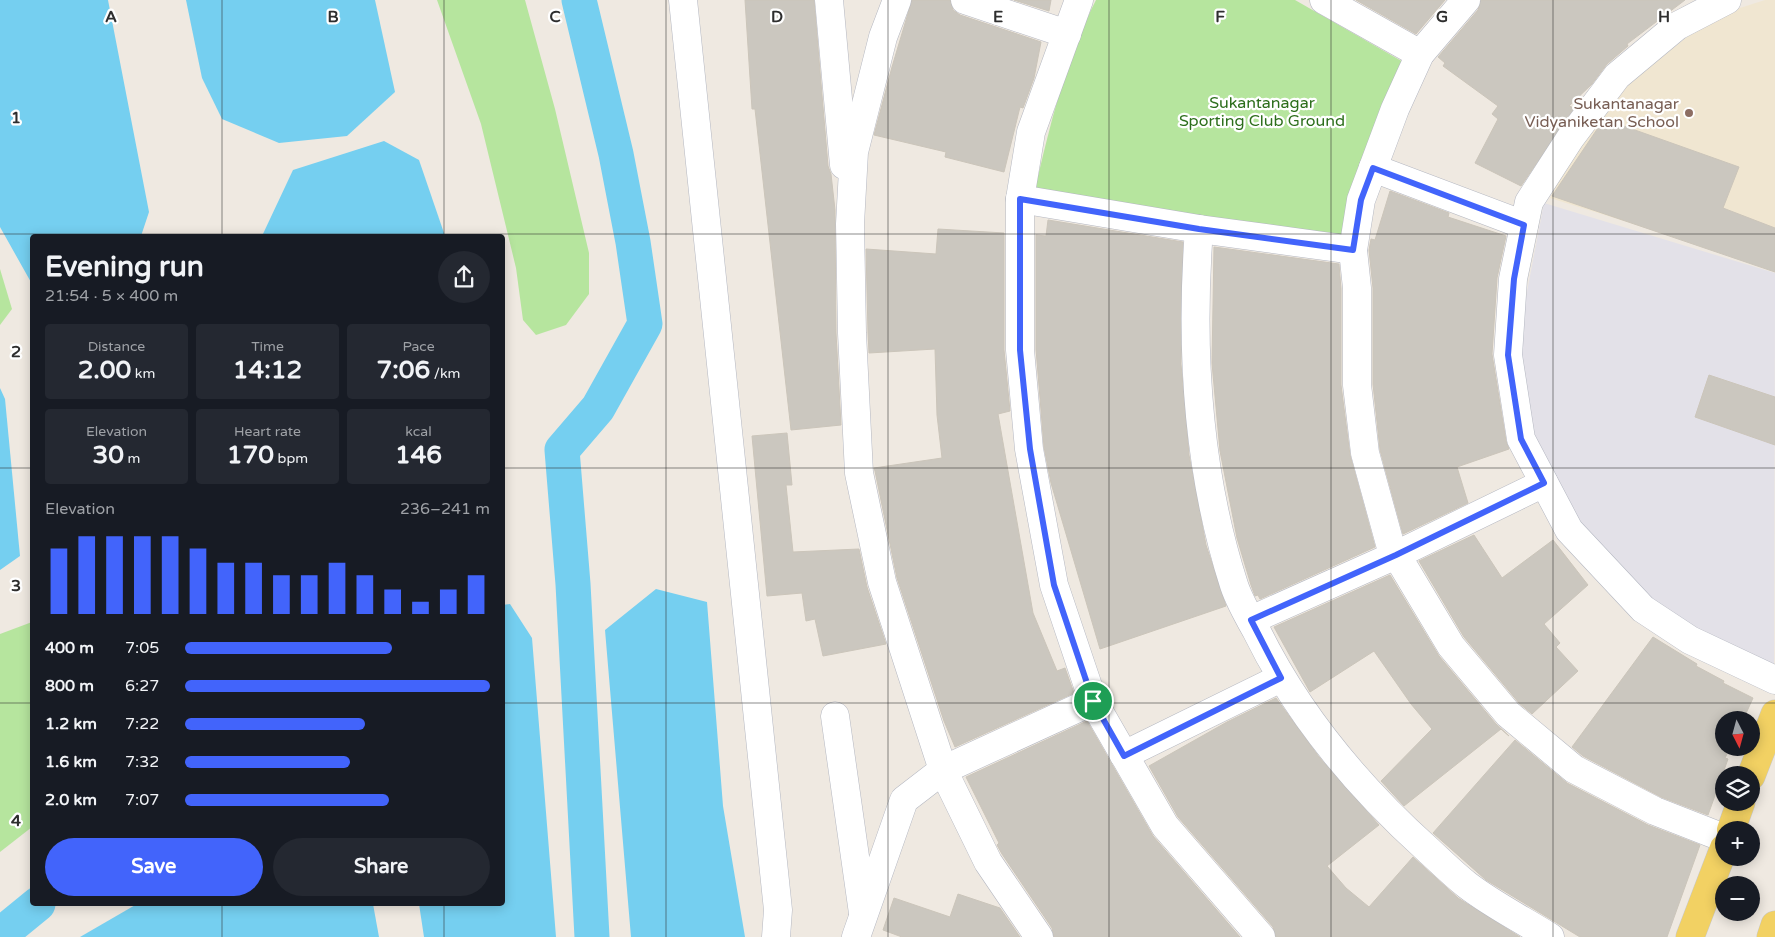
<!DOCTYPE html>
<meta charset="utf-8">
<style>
:root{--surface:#171b24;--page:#242831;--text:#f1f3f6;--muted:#9ea1a6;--accent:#4264fb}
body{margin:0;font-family:"Varela Round",sans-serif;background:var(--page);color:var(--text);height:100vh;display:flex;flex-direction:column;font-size:19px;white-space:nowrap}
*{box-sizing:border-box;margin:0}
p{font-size:16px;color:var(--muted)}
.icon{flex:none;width:28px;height:28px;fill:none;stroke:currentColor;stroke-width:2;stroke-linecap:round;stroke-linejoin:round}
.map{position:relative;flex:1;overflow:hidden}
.sheet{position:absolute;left:30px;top:234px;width:475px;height:672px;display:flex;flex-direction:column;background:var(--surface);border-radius:5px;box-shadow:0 2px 12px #0003}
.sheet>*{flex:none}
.needle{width:32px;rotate:174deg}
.buttons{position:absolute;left:1715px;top:711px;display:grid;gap:10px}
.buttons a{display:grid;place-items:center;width:45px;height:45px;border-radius:50%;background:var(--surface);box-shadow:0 2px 12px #0003;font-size:25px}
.pin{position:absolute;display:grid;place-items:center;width:42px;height:42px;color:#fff;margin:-21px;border:2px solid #fff;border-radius:50%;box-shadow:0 1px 5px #0007}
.round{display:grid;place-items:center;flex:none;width:52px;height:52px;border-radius:26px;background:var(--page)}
.head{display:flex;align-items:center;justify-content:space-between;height:85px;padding:0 15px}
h1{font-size:28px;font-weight:700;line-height:38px}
.figures{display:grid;grid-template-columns:repeat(3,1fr);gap:8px;height:85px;padding:5px 15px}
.figures div{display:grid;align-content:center;border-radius:5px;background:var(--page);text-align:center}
.figures b{font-size:25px;font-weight:700}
.figures small{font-size:14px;font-weight:400}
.figures p{font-size:14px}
.chart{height:140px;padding:10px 15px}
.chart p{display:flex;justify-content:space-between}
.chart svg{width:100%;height:90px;margin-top:5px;stroke:var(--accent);stroke-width:6}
.primary-button{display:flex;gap:10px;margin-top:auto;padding:10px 15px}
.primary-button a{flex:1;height:58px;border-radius:30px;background:var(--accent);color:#fff;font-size:20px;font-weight:700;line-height:58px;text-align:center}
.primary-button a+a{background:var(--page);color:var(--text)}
ul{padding:0 15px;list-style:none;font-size:16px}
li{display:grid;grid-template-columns:80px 60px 1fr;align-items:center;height:38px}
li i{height:12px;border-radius:6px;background:var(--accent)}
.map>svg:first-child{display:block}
.industrial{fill:#e3e1e8}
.education{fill:#f0e6d1}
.green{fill:#b6e59e}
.water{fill:#75cff0}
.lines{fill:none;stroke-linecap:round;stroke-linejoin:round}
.canal{stroke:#75cff0;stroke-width:35}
.building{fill:#cbc7bf;stroke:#cbc5ba}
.minor-casing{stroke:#b4b7c1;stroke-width:29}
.primary-casing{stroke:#c9c9c9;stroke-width:29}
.minor{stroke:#fff;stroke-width:28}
.primary{stroke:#f2d163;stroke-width:28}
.route-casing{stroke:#fff;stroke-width:10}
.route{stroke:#4264fb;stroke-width:6}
.grid{fill:none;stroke:#2e2e2e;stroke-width:1;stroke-opacity:0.55}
.education-dot{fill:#8d6e63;stroke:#fff;stroke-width:2}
.labels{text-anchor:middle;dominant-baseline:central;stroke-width:4.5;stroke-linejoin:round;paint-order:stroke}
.park-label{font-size:16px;fill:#2c6e1b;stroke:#fff}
.education-label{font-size:16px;fill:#785e54;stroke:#fff;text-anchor:end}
.grid-label{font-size:16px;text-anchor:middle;font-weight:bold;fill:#2e2e2e;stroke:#fff;stroke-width:4.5;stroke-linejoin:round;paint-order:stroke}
</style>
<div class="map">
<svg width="1775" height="937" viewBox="0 0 1775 937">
<rect width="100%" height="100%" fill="#efe9e1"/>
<!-- industrial -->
<polygon class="industrial" points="1544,203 1775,273 1774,671 1636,597 1575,530 1527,441 1515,354"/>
<!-- education -->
<polygon class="education" points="1765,0 1775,0 1775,268 1550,198 1575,145 1629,82 1691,34 1740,8"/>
<!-- green -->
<g class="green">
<polygon points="437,0 525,0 555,109 589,253 589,294 566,325 536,335 523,320 516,268 481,124"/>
<path d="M 1096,0 L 1295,0 L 1405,63 L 1345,239 L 1035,189 C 1050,125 1066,58 1096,0 Z"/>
<polygon points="0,269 12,309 0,325"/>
<polygon points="32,622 32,827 0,852 0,634"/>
</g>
<!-- water -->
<g class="water">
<polygon points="0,0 108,0 149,212 141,236 32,236 32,284 0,227"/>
<polygon points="186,0 375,0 395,92 347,136 279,143 222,119 202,78"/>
<polygon points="384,141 419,160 445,236 262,236 293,170"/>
<polygon points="0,388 5,399 20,556 0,570"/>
<polygon points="656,589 707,602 723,806 745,937 631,937 605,630"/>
<polygon points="510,604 532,638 556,937 424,937 419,904 502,904 502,605"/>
<polygon points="137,904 373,904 379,937 80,937"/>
</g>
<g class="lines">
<!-- canal -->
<g class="canal">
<polyline points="579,0 616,154 633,242 645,324 598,408 562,450 573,584 592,937"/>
<polyline points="0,935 38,904"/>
</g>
</g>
<!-- building -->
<g class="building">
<polygon points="745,0 814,0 828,166 831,174 835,210 836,333 841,425 791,430 755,109 752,109"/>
<polygon points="912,0 950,0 953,10 960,15 1041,42 1034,78 1023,108 1020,107 1004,172 945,157 946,152 874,135 892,67"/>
<polygon points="1014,0 1051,0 1049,11"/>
<polygon points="1356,0 1445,0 1416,34"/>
<polygon points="1481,0 1685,0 1627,44 1628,46 1607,64 1592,84 1569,106 1574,108 1521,186 1475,163 1498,119 1492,114 1498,106 1443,66 1445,63 1438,57 1478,10"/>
<polygon points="1604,119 1739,167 1723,208 1775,228 1775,272 1552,196"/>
<polygon points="1390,191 1449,213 1448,217 1506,236 1497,278 1492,354 1506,441 1509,449 1457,467 1468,503 1403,534 1380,450 1373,384 1373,288 1369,250 1371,239 1375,240"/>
<polygon points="1048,220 1183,242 1181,364 1189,455 1206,545 1226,606 1100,649 1051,483 1044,447 1036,349 1036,235 1046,236"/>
<polygon points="938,229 1004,233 1004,350 1010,411 998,414 1033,613 1057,671 1065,668 1074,693 955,747 944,721 897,578 875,471 874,468 942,458 937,415 935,349 869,353 868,332 866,249 936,254"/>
<polygon points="1214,247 1339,264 1341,289 1341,385 1350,455 1375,547 1260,599 1258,595 1255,596 1251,585 1237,538 1220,451 1212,363"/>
<polygon points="1709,375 1775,397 1775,445 1695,417"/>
<polygon points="787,433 792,485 786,485 793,552 859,549 867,587 886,644 823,656 815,619 806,621 802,593 767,596 752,436"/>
<polygon points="1474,535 1502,578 1553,540 1588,585 1544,624 1560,643 1556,647 1578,671 1532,714 1519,703 1464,637 1419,561"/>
<polygon points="1390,575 1439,656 1496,724 1509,736 1501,729 1404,806 1381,781 1432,729 1411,704 1374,651 1310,692 1274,627"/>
<polygon points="1653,637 1697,664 1696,666 1724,681 1723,683 1753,698 1743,720 1724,720 1724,748 1730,748 1725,758 1728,759 1708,815 1661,797 1583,756 1572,747"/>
<polygon points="1276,698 1319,757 1379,825 1327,866 1346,888 1369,907 1413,857 1458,898 1520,937 1276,937 1273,927 1178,817 1149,766 1227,722"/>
<polygon points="1087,721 1153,836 1240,937 1054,937 1052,928 1002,854 997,845 999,843 966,777"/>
<polygon points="1515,740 1567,783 1648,825 1700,845 1667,937 1580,937 1486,880 1433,833"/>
<polygon points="958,894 1000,908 1020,937 902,937 883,930 894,898 950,917"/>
</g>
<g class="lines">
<defs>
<g id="minor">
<polyline points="683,0 778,910 776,937"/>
<polyline points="829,0 844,165"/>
<polyline points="897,0 883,37 854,152 850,224 852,333 859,473 882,582 943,770 988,862 1039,937"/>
<polyline points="965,0 1067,34"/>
<polyline points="1079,0 1031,132 1020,199 1020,350 1029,449 1054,585 1093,701 1165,826 1261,937"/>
<polyline points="1324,0 1420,54"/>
<polyline points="1466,0 1420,54 1395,109 1361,200 1353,250 1357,288 1357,385 1365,453 1390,544 1451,646 1508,714 1574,769 1655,811 1724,838"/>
<polyline points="1727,0 1677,26 1617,76 1571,137 1529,202 1513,279 1508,355 1521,439 1569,530 1643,609 1690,640 1775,680"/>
<polyline points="1373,168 1524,225"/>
<polyline points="1020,199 1199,229 1353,250"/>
<path d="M 1199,229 C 1190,349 1197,470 1234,585 C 1239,600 1248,616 1256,630 C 1297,714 1357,786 1427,849 C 1440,861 1453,874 1467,885 C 1493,905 1523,920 1550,937"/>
<polyline points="1251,620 1396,555 1544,483"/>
<polyline points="835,716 863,913"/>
<polyline points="1124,755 1281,678"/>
<polyline points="856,937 904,800 943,770 1093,701"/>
</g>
<g id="primary">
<polyline points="1751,776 1775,714"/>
<polyline points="1731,830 1741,802"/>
<polyline points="1690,937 1724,848"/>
<polyline points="1771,937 1775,925"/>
</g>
</defs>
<!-- minor casing -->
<use href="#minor" class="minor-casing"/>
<!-- primary casing -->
<use href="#primary" class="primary-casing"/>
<!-- minor -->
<use href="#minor" class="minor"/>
<!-- primary -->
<use href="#primary" class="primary"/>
</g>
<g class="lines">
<defs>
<polygon id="route" points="1373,168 1524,225 1514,279 1508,355 1521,439 1544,483 1396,555 1251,620 1281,678 1124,756 1093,701 1054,585 1030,449 1020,350 1020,199 1199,229 1353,250 1361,200"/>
</defs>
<!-- route casing -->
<use href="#route" class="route-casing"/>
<!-- route -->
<use href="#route" class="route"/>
</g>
<!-- grid -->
<path class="grid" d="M 222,0 L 222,236M 444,0 L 444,236M 666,0 L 666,937M 888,0 L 888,937M 1109,0 L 1109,937M 1331,0 L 1331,937M 1553,0 L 1553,937M 0,234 L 1775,234M 0,468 L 32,468M 502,468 L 1775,468M 0,703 L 32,703M 502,703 L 1775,703M 222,904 L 222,937M 444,904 L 444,937"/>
<!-- markers -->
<circle class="education-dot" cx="1689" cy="113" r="5"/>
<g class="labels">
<!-- park labels -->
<g class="park-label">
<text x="1262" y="103">Sukantanagar<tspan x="1262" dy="18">Sporting Club Ground</tspan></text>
</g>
<!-- education labels -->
<g class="education-label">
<text x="1679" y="104">Sukantanagar<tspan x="1679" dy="18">Vidyaniketan School</tspan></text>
</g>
</g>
<g class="grid-label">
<text x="111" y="22">A</text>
<text x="333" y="22">B</text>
<text x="555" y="22">C</text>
<text x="777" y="22">D</text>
<text x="998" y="22">E</text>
<text x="1220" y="22">F</text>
<text x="1442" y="22">G</text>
<text x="1664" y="22">H</text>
<text x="16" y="123">1</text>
<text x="16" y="357">2</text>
<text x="16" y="591">3</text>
<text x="16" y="826">4</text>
</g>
</svg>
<div class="buttons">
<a><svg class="needle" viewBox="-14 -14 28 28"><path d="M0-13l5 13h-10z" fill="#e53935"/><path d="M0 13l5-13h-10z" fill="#9ea1a6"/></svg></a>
<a><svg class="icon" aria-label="layers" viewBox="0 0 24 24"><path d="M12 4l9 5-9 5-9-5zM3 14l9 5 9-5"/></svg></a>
<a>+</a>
<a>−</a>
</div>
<div class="pin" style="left:1093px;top:701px;background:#1e9e55"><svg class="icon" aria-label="arrive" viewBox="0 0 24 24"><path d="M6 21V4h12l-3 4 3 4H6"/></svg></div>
<section class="sheet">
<div class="head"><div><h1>Evening run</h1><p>21:54 · 5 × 400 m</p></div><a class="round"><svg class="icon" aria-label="share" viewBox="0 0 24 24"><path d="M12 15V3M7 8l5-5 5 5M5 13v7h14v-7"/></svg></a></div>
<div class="figures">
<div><p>Distance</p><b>2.00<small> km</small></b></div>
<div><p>Time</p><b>14:12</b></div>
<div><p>Pace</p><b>7:06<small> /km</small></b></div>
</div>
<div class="figures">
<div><p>Elevation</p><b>30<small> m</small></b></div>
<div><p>Heart rate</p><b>170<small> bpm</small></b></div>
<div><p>kcal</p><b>146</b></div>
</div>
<div class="chart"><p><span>Elevation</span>236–241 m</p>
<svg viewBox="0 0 160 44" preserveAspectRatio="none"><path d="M5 44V12M15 44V6M25 44V6M35 44V6M45 44V6M55 44V12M65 44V19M75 44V19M85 44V25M95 44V25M105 44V19M115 44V25M125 44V32M135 44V38M145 44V32M155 44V25"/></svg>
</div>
<ul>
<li><b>400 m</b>7:05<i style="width:68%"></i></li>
<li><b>800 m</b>6:27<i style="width:100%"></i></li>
<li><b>1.2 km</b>7:22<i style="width:59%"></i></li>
<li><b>1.6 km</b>7:32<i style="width:54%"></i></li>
<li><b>2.0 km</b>7:07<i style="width:67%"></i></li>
</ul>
<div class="primary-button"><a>Save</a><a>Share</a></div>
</section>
</div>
